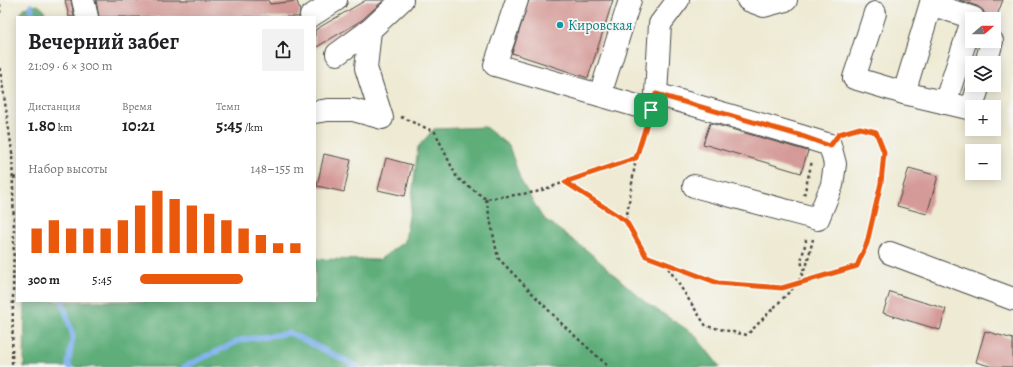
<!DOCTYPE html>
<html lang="ru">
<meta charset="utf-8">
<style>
:root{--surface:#fff;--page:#f2f2f2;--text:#202124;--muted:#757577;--accent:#ea580c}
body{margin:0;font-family:Alegreya,serif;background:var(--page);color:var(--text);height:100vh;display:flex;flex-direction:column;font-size:15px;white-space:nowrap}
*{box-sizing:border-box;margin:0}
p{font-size:13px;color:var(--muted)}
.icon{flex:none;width:22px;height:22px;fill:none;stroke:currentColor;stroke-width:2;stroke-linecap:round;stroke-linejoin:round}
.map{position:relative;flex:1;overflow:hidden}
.panel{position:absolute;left:16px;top:16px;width:300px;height:286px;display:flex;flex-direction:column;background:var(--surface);border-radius:0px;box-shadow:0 2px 10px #0003}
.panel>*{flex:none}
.needle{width:26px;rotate:70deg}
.controls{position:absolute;left:965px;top:12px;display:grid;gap:8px}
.controls a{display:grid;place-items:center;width:36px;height:36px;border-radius:0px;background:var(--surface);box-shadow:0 2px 10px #0003;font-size:20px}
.pin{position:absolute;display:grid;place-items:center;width:34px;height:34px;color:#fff;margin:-17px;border-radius:8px;box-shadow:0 2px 6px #0006}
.round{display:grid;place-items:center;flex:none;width:42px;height:42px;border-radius:0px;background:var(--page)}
.head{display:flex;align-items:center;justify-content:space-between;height:68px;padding:0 12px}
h1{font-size:22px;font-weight:700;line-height:30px}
.metrics{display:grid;grid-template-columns:repeat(3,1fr);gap:6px;height:68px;padding:4px 12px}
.metrics div{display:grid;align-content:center}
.metrics b{font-size:17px;font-weight:700}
.metrics small{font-size:11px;font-weight:400}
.metrics p{font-size:11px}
.chart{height:112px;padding:8px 12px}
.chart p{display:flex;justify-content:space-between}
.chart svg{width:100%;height:72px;margin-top:4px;stroke:var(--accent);stroke-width:6}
ul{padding:0 12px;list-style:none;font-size:13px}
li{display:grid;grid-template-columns:64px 48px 1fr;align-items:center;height:30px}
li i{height:10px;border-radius:5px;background:var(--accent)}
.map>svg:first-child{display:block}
.forest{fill:#5fae7a;stroke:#456c52}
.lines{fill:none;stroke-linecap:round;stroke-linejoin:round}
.stream{stroke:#82b2ed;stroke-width:5.5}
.building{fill:#d49a97}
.minor-casing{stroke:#484844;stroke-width:24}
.path{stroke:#484844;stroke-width:2.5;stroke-dasharray:3 3;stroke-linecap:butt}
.minor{stroke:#fff;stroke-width:22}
.route-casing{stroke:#fff;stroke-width:8}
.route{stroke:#ea580c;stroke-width:5}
.culture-dot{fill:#0f9aa8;stroke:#f6f6f2;stroke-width:1.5}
.labels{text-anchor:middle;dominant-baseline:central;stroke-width:3.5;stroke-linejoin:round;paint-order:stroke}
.culture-label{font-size:14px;fill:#0d838f;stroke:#f6f6f2;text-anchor:start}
</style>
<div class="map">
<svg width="1013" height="367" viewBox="0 0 1013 367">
<rect width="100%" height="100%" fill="#f6f6f2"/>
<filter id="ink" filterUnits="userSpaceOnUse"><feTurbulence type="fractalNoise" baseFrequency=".025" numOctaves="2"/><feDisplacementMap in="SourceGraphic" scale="8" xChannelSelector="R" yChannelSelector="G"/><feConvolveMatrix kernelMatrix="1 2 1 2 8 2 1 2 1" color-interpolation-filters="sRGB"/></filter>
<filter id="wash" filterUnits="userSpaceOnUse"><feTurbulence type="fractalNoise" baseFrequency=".012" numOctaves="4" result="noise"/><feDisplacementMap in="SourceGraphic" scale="16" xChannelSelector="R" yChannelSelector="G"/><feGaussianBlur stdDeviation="0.9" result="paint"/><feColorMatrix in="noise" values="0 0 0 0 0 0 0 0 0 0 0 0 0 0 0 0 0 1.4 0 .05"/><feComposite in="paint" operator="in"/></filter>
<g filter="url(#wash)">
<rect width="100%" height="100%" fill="#eeead3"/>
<!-- forest -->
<g class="forest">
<polygon points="38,5 44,10 46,17 19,17 24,8"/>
<polygon points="485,127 509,146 521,181 542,217 589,252 645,302 694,334 720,367 24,367 25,301 315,301 315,259 379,260 405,241 411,204 418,147 434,129"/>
</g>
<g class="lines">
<!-- stream -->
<g class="stream">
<polyline points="31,6 33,17"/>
<polyline points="62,301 73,336 68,365 70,367"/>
<polyline points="184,367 241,340 290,333 358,367"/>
</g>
</g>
<g id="blocks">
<!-- building -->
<g class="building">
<polygon points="65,0 71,0 74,17 69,17"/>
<polygon points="96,0 268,0 270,4 297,1 300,11 299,17 99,17"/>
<polygon points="366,0 384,0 362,20 315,48 315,30"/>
<polygon points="529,0 613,0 588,78 512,53"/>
<polygon points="959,0 1003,0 996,18 984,13 983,10 977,6"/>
<polygon points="710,123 808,151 801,173 703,144"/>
<polygon points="324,154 351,160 344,192 317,186"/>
<polygon points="386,158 412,165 405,196 378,190"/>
<polygon points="909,168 938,176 927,214 897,206"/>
<polygon points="890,292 946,309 940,330 883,313"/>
<polygon points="985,331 1013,339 1013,367 993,367 976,362"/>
</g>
</g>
</g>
<g filter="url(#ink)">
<use href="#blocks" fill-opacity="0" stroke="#484844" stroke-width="1"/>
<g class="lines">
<defs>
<g id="minor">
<polyline points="83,0 87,17"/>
<polyline points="517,0 495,65 651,110"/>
<polyline points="678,0 660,24 656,94 801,136 830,145 835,164 832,185 818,219 694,186"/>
<polyline points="748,0 764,6 786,0"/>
<polyline points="931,4 973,18 973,19"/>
<polyline points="875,13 854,78 904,93 972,109"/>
<polyline points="311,16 336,0"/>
<polyline points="337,54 370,30 402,0"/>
<polyline points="986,63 992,41"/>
<polyline points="904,93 932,0"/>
<polyline points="600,95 630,0"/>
<polyline points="945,103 972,21"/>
<polyline points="972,107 979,85"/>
<polyline points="315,112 328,110 353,110 382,118 366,68 370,30"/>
<polyline points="890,253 1013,299"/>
</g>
</defs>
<!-- minor casing -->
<use href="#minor" class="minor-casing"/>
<!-- path -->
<g class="path">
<polyline points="0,4 0,15"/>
<polyline points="0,68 12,151 14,229 12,367"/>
<polyline points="401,117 435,132 457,178 486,199 536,192 636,158"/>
<polyline points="645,129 636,158 626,221 646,256 718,283 782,288 857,265 867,243"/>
<polyline points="845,132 860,129 876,132 884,152 881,183 868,243"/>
<polyline points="13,178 17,177"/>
<polyline points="566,182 626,221"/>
<polyline points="804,195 812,161"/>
<polyline points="486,199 498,258 563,325 609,367"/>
<polyline points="665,263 706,326 747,335 798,283 807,264 813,239"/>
<polyline points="804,271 801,261 806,241 805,237"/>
</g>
<!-- minor -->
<use href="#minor" class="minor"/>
</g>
</g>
<g class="lines" filter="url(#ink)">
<defs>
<polygon id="route" points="656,94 802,136 830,146 839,134 860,128 876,132 884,152 881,183 867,243 857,266 782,288 718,283 646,256 626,221 565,182 636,158"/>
</defs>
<!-- route casing -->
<use href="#route" class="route-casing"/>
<!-- route -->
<use href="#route" class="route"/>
</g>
<!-- markers -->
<circle class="culture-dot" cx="560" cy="25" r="4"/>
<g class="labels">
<!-- culture labels -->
<g class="culture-label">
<text x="568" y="25">Кировская</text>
</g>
</g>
</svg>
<div class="controls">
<a><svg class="needle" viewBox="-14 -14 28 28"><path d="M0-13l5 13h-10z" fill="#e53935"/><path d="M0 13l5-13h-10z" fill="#757577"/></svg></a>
<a><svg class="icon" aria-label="layers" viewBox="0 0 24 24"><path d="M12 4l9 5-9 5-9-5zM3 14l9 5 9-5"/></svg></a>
<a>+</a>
<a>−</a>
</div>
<div class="pin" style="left:651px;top:110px;background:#1e9e55"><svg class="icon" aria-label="arrive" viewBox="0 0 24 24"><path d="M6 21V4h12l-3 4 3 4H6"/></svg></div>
<section class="panel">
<div class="head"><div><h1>Вечерний забег</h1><p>21:09 · 6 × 300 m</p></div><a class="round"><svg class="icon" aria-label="share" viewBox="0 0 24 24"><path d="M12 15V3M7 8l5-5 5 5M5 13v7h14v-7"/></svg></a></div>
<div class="metrics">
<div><p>Дистанция</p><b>1.80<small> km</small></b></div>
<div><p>Время</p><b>10:21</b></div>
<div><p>Темп</p><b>5:45<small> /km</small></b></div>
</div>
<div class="chart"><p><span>Набор высоты</span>148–155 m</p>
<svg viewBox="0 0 160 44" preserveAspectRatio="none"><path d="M5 44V29M15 44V24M25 44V29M35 44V29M45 44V29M55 44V24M65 44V15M75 44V6M85 44V11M95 44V15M105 44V20M115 44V24M125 44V29M135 44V33M145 44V38M155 44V38"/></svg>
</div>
<ul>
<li><b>300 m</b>5:45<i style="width:63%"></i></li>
</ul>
</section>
</div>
